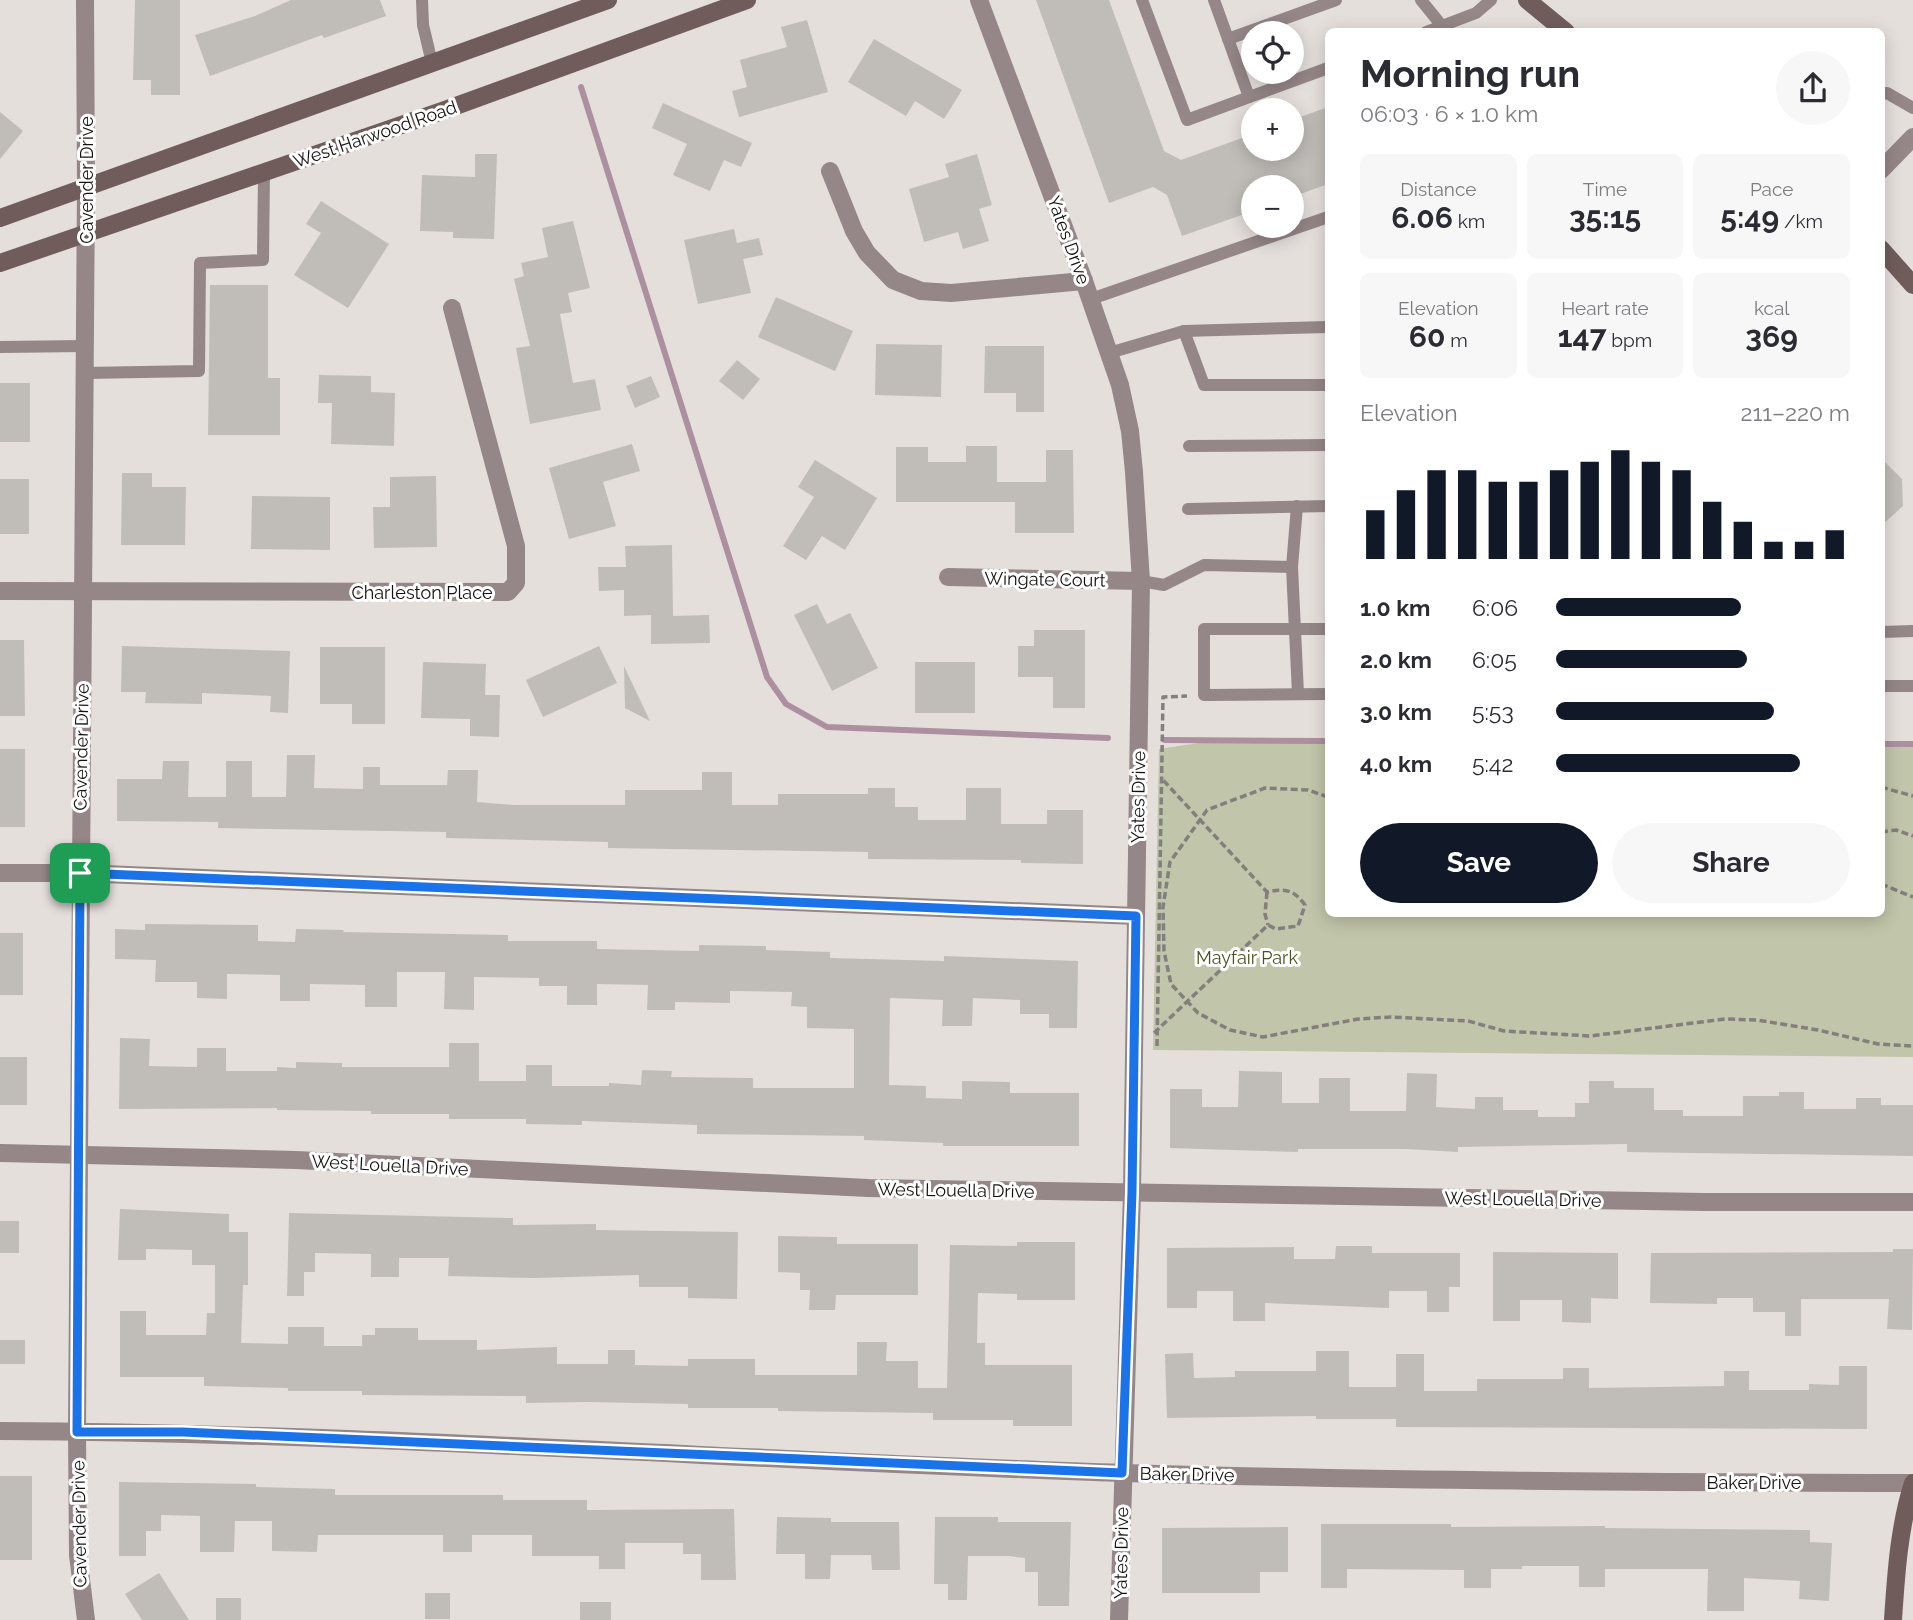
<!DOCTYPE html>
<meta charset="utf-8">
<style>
:root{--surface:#fff;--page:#f7f7f7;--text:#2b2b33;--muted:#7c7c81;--accent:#111827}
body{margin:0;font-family:Raleway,sans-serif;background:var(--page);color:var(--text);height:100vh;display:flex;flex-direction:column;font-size:26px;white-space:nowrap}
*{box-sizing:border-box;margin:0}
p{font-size:23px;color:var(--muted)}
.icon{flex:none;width:38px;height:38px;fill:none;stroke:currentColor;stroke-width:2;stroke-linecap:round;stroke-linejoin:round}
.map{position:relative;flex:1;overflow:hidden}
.side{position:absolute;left:1325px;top:28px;width:560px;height:889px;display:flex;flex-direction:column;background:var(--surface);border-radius:10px;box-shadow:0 4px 18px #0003}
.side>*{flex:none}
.tools{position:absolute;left:1241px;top:21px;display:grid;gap:14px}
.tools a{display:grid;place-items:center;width:63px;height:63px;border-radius:50%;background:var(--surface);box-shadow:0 4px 18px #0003;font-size:35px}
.pin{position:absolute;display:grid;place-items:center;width:60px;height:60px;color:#fff;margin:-30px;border-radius:14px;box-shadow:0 4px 10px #0006}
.round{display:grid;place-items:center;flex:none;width:74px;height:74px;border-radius:37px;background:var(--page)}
.overview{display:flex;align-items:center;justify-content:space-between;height:119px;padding:0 35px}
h1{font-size:38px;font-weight:700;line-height:52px}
.stats{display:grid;grid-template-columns:repeat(3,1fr);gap:10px;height:119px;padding:7px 35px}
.stats div{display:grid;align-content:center;border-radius:10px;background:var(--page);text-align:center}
.stats b{font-size:30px;font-weight:700}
.stats small{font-size:19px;font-weight:400}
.stats p{font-size:19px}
.chart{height:196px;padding:14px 35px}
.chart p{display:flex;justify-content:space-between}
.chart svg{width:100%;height:126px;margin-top:7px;stroke:var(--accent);stroke-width:6}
.button{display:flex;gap:14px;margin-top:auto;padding:14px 35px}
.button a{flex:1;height:80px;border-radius:42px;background:var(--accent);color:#fff;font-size:28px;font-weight:700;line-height:80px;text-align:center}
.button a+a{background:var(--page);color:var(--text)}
ul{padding:0 35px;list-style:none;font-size:23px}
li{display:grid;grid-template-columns:112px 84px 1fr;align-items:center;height:52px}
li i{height:18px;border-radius:9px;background:var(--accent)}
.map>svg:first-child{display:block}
.green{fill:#c1c5a9}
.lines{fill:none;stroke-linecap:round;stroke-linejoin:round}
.stream{stroke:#ac90a0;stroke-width:6}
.building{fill:#c0bdb8}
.path{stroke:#837f7d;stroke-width:3.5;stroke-dasharray:7 3.5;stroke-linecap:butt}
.lane{stroke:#958687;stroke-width:12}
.street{stroke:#958687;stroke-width:18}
.secondary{stroke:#715c5c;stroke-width:18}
.route-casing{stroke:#fff;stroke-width:14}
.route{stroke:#1a73e8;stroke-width:9}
.labels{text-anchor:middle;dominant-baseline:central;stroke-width:6;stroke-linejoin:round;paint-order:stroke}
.street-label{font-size:18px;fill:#131110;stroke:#fff}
.park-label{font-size:18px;fill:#4d5221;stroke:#fff}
</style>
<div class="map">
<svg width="1913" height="1620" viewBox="0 0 1913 1620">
<rect width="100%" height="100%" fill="#e5dfdc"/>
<!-- green -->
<polygon class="green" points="1219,740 1328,741 1328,914 1881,914 1881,746 1913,746 1913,1057 1153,1050 1159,749"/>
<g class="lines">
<!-- stream -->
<g class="stream">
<polyline points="581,87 767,677 786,704 827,727 1108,738"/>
<polyline points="1165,740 1328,741"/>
<polyline points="1881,744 1913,744"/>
</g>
</g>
<!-- building -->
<g class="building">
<polygon points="135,0 180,0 180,95 151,95 151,80 133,80"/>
<polygon points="291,0 380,0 386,16 324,38 322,35 210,76 195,35 255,16"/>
<polygon points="1036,0 1109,0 1164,151 1181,160 1253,134 1253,149 1292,149 1292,120 1328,107 1328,184 1292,197 1292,187 1253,187 1253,211 1182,236 1167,195 1153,187 1109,203"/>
<polygon points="807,20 828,92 739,117 732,91 747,87 740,60 787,47 781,27"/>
<polygon points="874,39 962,90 944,119 915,101 906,116 848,82"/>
<polygon points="663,103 752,143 741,167 724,160 710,191 673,175 687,144 652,128"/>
<polygon points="0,112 23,131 0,159"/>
<polygon points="475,154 497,154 494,239 453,238 453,232 420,231 422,175 475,177"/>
<polygon points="977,154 992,205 979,209 989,241 963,249 958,232 924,242 909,189 949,177 945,164"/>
<polygon points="321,201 389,244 348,308 294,275 321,233 306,224"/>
<polygon points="573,221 590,288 568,293 572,312 560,314 573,383 595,379 601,410 530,424 516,348 530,346 514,279 524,276 521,263 548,257 542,228"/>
<polygon points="734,229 737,243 759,238 763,255 743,259 751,293 698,304 684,240"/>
<polygon points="210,285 268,285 268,378 280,378 280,435 208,435"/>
<polygon points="776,297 853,331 835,371 758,337"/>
<polygon points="876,344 942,345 941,397 875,395"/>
<polygon points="985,346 1044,346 1044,412 1016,412 1016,393 984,393"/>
<polygon points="737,360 760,379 743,400 719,381"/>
<polygon points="319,375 371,376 371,392 395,393 394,446 331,444 332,403 318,403"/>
<polygon points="651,376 660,397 635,408 626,386"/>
<rect x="0" y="383" width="30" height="59"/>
<polygon points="632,444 640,471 603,482 616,526 569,539 549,468"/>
<polygon points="966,446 997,446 997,482 1046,482 1046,450 1073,450 1074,533 1015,533 1015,502 896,502 896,447 928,447 928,462 966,462"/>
<polygon points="1881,458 1902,479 1903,506 1881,526"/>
<polygon points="815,460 877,498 845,550 822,536 806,560 783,546 814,497 798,487"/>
<polygon points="122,473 152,473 152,487 186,487 185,545 121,545"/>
<polygon points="436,476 437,547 374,548 373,507 390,507 390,477"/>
<rect x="0" y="479" width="29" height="55"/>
<polygon points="252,496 330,497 330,550 251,549"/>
<polygon points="672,545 673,616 709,615 710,643 651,644 651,615 624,616 624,590 599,591 598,567 626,567 625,546"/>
<polygon points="817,604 827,624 850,613 878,668 832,691 794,615"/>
<polygon points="1034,630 1085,630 1085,708 1053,708 1053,677 1018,677 1018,646 1034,646"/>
<polygon points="0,640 24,640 25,716 0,716"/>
<polygon points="122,646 290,651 288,713 270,712 271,696 202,693 202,704 145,703 146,692 121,692"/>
<polygon points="599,646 617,683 543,717 526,680"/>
<polygon points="320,647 385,647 385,724 352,724 352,704 320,704"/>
<polygon points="423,662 486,664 485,695 500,695 499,737 470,736 470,719 421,718"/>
<rect x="915" y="662" width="60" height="51"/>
<polygon points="624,666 650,721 625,708"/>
<rect x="0" y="749" width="25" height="78"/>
<polygon points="287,755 315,755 314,788 363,789 363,767 380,767 380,785 447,785 448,770 478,770 477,802 514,805 625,805 625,790 702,790 702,772 732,772 732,805 778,805 778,794 868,794 868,788 895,788 895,807 918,807 918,820 966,820 966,788 1001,788 1001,824 1047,824 1047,810 1083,810 1083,864 1021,863 1021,860 868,859 868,852 608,848 608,842 446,838 446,832 218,828 218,822 117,821 117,779 162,779 163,761 189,761 188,797 226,797 226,761 252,761 252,797 286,797"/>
<polygon points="145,924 258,925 258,941 295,942 296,929 344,930 343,932 508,935 508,941 597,941 597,949 699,951 699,945 766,946 766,950 830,952 830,958 944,961 944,956 1078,961 1077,1028 1049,1028 1049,1014 1020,1014 1020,1000 973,998 972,1026 942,1026 943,1000 890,998 889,1085 926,1086 926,1098 962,1099 962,1081 1010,1082 1010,1093 1079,1093 1079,1146 943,1146 943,1143 864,1140 864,1136 697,1134 697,1125 582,1121 582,1125 526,1124 526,1119 449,1119 449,1114 371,1114 371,1111 277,1110 277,1108 119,1109 120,1038 150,1039 149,1066 197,1067 197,1048 226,1048 226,1071 277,1071 277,1067 296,1068 296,1062 342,1063 342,1067 449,1067 449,1043 479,1043 479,1081 526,1081 526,1065 552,1065 552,1086 609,1086 609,1083 641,1085 642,1070 672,1071 671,1077 753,1078 753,1088 854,1088 854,1029 807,1028 807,1007 791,1006 792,992 730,991 730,1003 675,1002 675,1010 647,1010 648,985 597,984 597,1005 567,1005 567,986 539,986 539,978 474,977 474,1010 444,1009 445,972 397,972 397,1007 365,1007 365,985 310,984 310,1001 280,1001 280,975 227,974 227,999 197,998 197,982 155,982 156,960 115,959 115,929 145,930"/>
<rect x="0" y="933" width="23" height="62"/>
<rect x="0" y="1057" width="27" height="48"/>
<polygon points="1239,1071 1282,1072 1282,1103 1319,1103 1319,1078 1350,1078 1350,1111 1406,1111 1407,1073 1437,1074 1436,1107 1475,1109 1475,1097 1503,1097 1503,1110 1538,1110 1538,1117 1575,1117 1575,1103 1589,1103 1589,1081 1614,1081 1614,1088 1654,1088 1654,1110 1683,1110 1683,1116 1743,1116 1743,1096 1779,1096 1779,1092 1804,1092 1804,1109 1856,1109 1856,1098 1881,1098 1881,1105 1913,1105 1913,1156 1627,1152 1627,1144 1458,1147 1458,1152 1406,1149 1298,1149 1298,1152 1170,1148 1170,1089 1202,1089 1202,1107 1238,1107"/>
<polygon points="120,1209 229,1214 229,1232 248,1232 248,1285 243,1285 241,1343 288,1344 288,1327 324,1327 324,1346 362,1346 362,1335 375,1335 375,1328 418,1328 418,1340 477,1340 477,1350 557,1347 557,1364 608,1364 608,1350 635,1350 635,1365 688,1366 688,1359 755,1359 755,1375 857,1375 857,1342 887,1342 886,1361 918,1361 918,1388 947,1388 950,1245 1017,1246 1017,1242 1075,1242 1075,1300 1017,1300 1017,1294 978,1293 977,1343 985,1343 985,1365 1072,1365 1072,1426 1013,1426 1013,1420 933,1420 933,1413 778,1411 778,1408 688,1408 688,1404 587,1402 526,1403 526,1396 362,1395 362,1391 288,1391 288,1388 204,1386 204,1377 120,1377 120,1311 146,1311 146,1335 206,1335 207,1313 215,1313 215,1265 192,1265 192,1250 146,1249 146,1260 118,1260"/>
<polygon points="289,1213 513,1218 513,1225 596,1224 596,1230 738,1232 737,1299 688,1298 688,1287 639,1287 639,1275 535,1278 448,1276 449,1258 399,1258 399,1277 371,1277 371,1254 315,1253 315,1272 304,1272 304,1296 287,1296"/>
<rect x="0" y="1221" width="19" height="32"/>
<polygon points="778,1236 837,1237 837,1244 918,1244 918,1295 836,1295 835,1310 809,1310 810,1290 800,1290 800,1273 778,1272"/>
<polygon points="1336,1246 1372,1246 1372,1253 1460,1253 1460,1287 1449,1287 1449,1312 1427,1312 1427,1291 1389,1291 1389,1308 1265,1303 1265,1321 1233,1321 1233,1291 1197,1291 1197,1308 1167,1308 1167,1248 1294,1247 1294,1259 1335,1259"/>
<polygon points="1893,1249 1913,1249 1912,1330 1887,1329 1889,1299 1801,1299 1801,1336 1785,1336 1785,1312 1753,1312 1753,1298 1717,1298 1717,1304 1650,1303 1651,1253 1893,1252"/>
<polygon points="1493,1252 1618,1253 1618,1299 1591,1298 1591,1323 1562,1322 1562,1300 1520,1300 1520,1321 1493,1321"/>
<rect x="0" y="1340" width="25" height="24"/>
<polygon points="1316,1351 1349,1351 1349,1387 1396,1387 1396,1354 1424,1354 1424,1391 1477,1391 1477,1379 1563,1379 1563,1368 1589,1368 1589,1388 1724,1386 1724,1371 1749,1371 1749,1390 1809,1390 1809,1384 1839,1385 1839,1366 1867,1366 1867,1429 1396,1427 1396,1419 1316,1419 1316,1416 1167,1418 1165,1354 1193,1353 1194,1378 1235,1377 1235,1371 1316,1371"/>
<rect x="0" y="1476" width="32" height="84"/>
<polygon points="119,1482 256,1484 256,1487 335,1489 335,1495 503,1495 503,1500 587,1500 587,1510 734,1509 736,1580 701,1580 701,1554 683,1554 683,1543 625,1543 625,1569 599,1569 599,1556 532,1556 532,1535 472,1535 472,1552 443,1552 443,1535 318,1535 317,1552 272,1551 272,1521 235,1521 234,1552 200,1552 200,1516 161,1515 161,1531 146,1531 146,1556 119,1556"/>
<polygon points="777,1517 831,1518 831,1522 899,1522 900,1570 872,1570 871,1555 831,1555 830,1579 805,1579 805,1554 776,1554"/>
<polygon points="935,1517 998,1517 998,1522 1071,1522 1069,1606 1038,1606 1038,1572 1025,1572 1025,1558 1009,1556 968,1556 967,1600 948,1600 948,1584 934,1584"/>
<polygon points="1321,1524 1451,1524 1451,1527 1605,1526 1605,1528 1810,1530 1810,1542 1832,1543 1829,1601 1799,1599 1800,1581 1744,1578 1744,1611 1707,1611 1708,1569 1605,1569 1605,1587 1579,1587 1579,1566 1522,1566 1522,1569 1491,1569 1491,1588 1464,1588 1464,1570 1347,1569 1347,1588 1321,1588"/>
<polygon points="1288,1527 1288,1572 1260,1572 1260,1593 1162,1593 1162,1528"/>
<polygon points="159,1573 189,1620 142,1620 125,1594"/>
<rect x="425" y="1593" width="25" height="26"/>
<rect x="216" y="1598" width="25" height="22"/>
<rect x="580" y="1602" width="31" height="18"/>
</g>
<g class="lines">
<!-- path -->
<g class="path">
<polyline points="1881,787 1913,796"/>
<polyline points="1328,797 1308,790 1265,788 1207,810 1170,862 1163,907 1164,951 1171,984 1198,1013 1230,1030 1263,1037 1358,1019 1391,1017 1468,1021 1504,1031 1590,1036 1725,1019 1757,1020 1818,1030 1878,1044 1913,1046"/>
<polyline points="1881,832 1896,830 1913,836"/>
<polyline points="1881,884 1913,897"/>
<polyline points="1267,892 1265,914 1268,925"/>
<path d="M 1154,1033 L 1268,925 L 1276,929 L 1298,926 L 1305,905 C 1294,890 1286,888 1267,892 L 1163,780"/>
<polyline points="1157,1046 1163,697 1187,696"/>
</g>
<!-- lane -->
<g class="lane">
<polyline points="422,0 423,25 432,63"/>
<polyline points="1142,0 1187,120 1328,68"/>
<polyline points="1214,0 1249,97"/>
<polyline points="1421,0 1442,26"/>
<polyline points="1426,32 1476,13 1491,0"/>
<polyline points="1228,39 1336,0"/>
<polyline points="1881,94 1887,93 1913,108"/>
<polyline points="1091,299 1328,217"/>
<polyline points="1184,331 1204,385 1328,385"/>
<polyline points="0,347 85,346"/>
<polyline points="1109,353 1184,331 1328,327"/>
<polyline points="85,373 199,371 200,263 263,260 264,172"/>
<polyline points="1189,446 1328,445"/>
<polyline points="1297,506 1292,567 1298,694"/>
<polyline points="1188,509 1328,506"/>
<polyline points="1141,581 1164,585 1204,565 1292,567"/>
<polyline points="1328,629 1204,629 1204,695 1328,694"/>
<polyline points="1881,632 1913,631"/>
<polyline points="1881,686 1913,686"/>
</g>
<!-- street -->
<g class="street">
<polyline points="85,0 86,187 77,1431 78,1555 86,1620"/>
<polyline points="979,0 1084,281 1120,385 1130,431 1134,472 1141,581 1132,1192 1119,1620"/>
<polyline points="1881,170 1913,137"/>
<polyline points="830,171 854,231 867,253 893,280 921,291 951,293 1084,281"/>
<polyline points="948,577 1141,581"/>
<polyline points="0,591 508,592 516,583 516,546 452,308"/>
<polyline points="0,873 80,873 1136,916"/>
<polyline points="0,1153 296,1160 868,1188 1705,1202 1913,1202"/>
<path d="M 0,1431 C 375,1433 750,1461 1124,1473 C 1387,1481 1650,1482 1913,1483"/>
</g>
<!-- secondary -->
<g class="secondary">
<polyline points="1527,0 1566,32"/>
<polyline points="0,218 608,0"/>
<polyline points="1881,249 1913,285"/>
<polyline points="0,263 442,111 747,0"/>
<path d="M 1893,1620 C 1896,1574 1899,1527 1913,1483"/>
</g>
</g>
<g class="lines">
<defs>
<polygon id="route" points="80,873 1136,916 1132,1192 1122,1473 183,1432 77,1432"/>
</defs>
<!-- route casing -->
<use href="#route" class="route-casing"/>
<!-- route -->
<use href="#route" class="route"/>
</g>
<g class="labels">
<!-- street labels -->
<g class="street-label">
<text transform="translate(375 134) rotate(-19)">West Harwood Road</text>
<text transform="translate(86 180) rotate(-90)">Cavender Drive</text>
<text transform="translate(1069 240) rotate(70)">Yates Drive</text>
<text transform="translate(1045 579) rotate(1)">Wingate Court</text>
<text x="422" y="592">Charleston Place</text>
<text transform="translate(81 747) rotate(-89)">Cavender Drive</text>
<text transform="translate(1138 797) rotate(-89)">Yates Drive</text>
<text transform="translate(390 1165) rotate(3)">West Louella Drive</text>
<text transform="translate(956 1190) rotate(1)">West Louella Drive</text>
<text transform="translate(1523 1199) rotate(1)">West Louella Drive</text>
<text transform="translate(1187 1474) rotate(1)">Baker Drive</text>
<text x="1754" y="1482">Baker Drive</text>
<text transform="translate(79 1524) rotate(-91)">Cavender Drive</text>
<text transform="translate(1121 1553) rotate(-89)">Yates Drive</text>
</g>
<!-- park labels -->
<g class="park-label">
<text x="1247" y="957">Mayfair Park</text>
</g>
</g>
</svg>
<div class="tools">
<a><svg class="icon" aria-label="locate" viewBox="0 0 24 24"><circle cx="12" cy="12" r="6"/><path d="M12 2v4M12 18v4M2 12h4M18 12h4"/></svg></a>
<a>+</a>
<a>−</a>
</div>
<div class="pin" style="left:80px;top:873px;background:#1e9e55"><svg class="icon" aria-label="arrive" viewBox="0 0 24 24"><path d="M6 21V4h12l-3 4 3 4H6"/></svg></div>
<section class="side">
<div class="overview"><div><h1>Morning run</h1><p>06:03 · 6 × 1.0 km</p></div><a class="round"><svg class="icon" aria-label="share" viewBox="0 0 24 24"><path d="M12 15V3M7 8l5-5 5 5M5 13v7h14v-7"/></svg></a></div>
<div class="stats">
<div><p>Distance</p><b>6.06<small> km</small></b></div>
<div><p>Time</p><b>35:15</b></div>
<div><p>Pace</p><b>5:49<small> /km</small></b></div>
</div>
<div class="stats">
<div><p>Elevation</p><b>60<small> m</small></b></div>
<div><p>Heart rate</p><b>147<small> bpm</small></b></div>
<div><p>kcal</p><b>369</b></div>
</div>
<div class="chart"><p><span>Elevation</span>211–220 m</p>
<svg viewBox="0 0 160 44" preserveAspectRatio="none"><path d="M5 44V27M15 44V20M25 44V13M35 44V13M45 44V17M55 44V17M65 44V13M75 44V10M85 44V6M95 44V10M105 44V13M115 44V24M125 44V31M135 44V38M145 44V38M155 44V34"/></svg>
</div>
<ul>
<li><b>1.0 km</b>6:06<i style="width:63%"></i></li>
<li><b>2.0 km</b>6:05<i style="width:65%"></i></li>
<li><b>3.0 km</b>5:53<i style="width:74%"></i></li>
<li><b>4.0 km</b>5:42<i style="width:83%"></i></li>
</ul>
<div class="button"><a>Save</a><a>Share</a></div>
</section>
</div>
